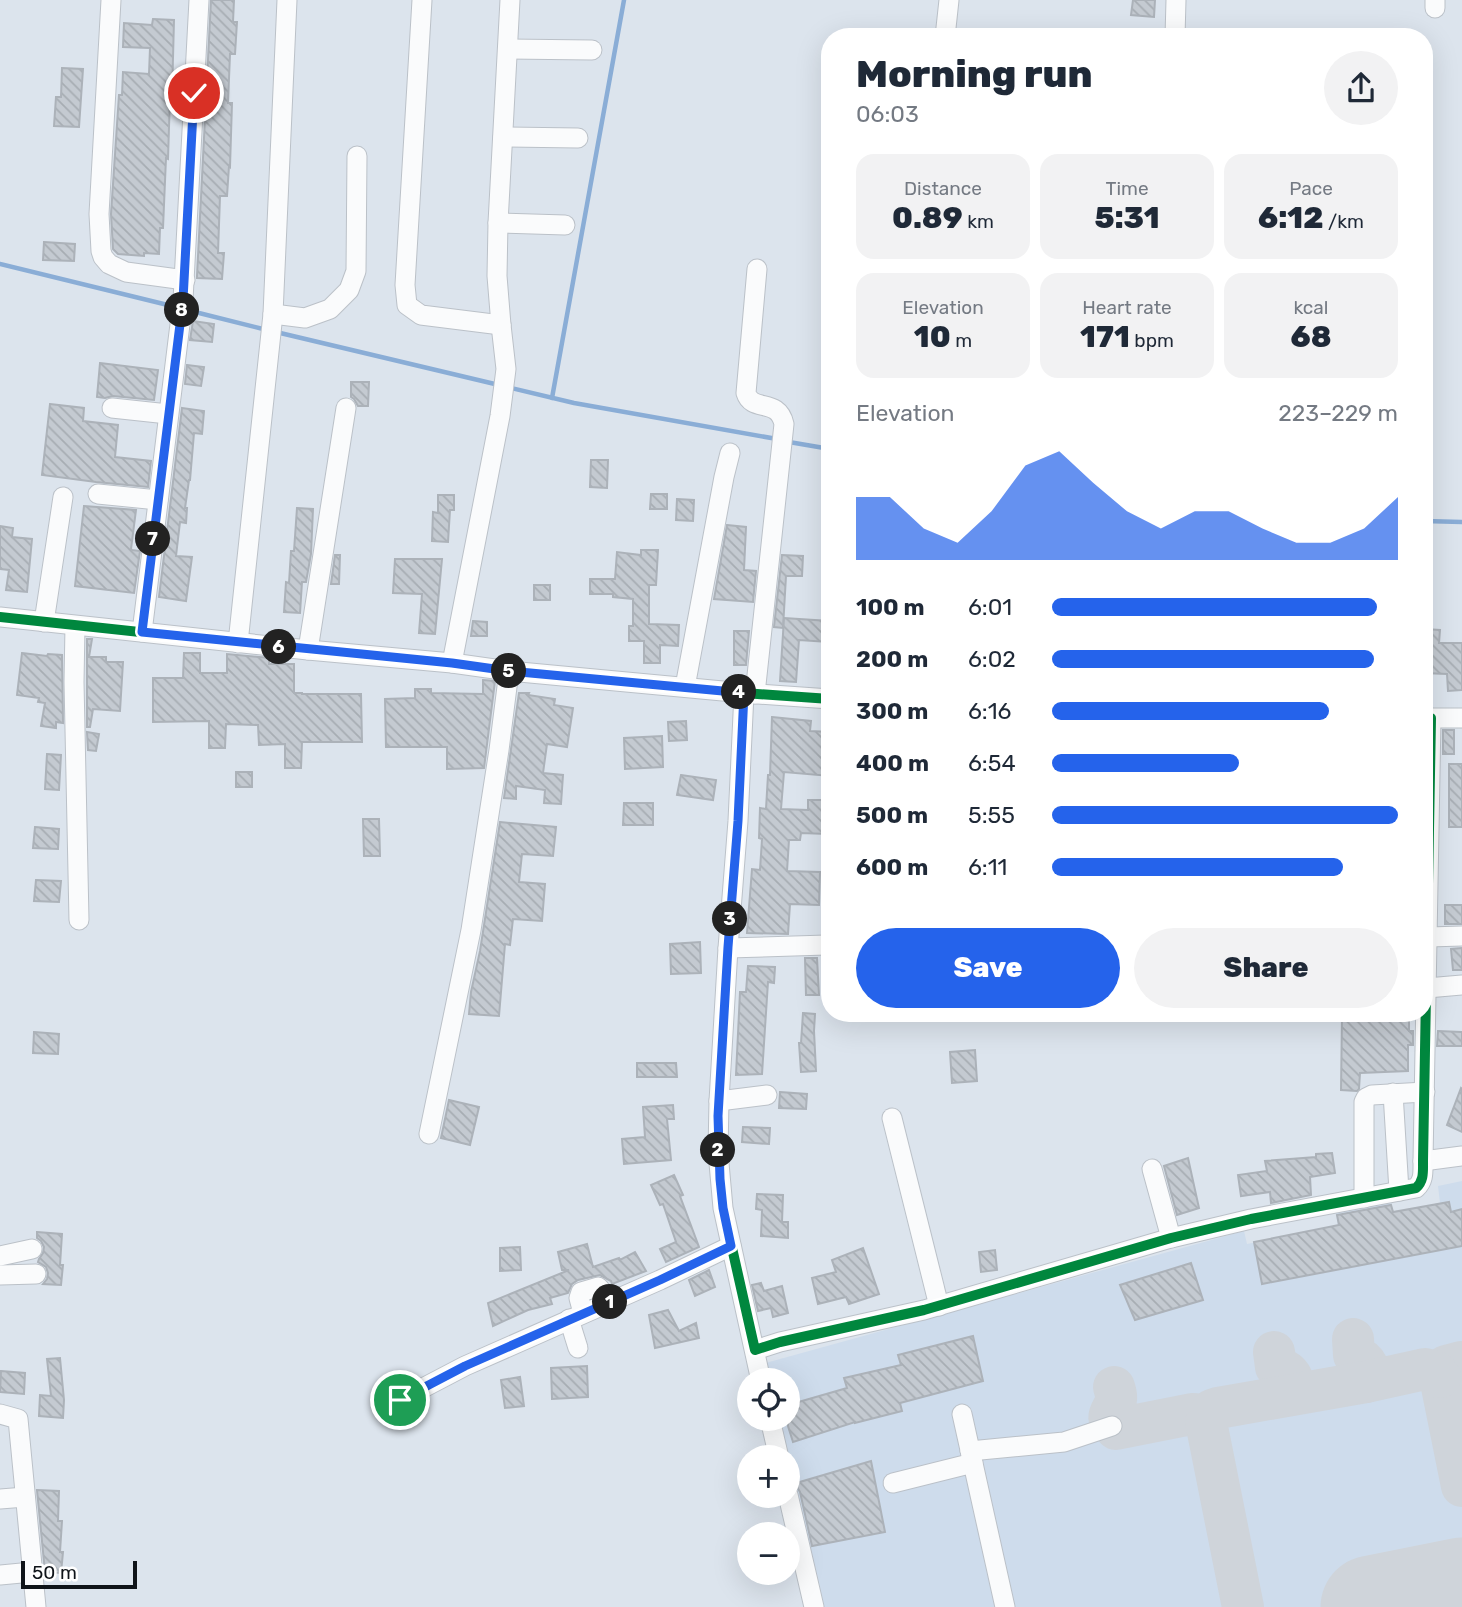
<!DOCTYPE html>
<meta charset="utf-8">
<style>
:root{--surface:#fff;--page:#f2f2f3;--text:#1f2937;--muted:#747a83;--accent:#2563eb}
body{margin:0;font-family:Rubik,sans-serif;background:var(--page);color:var(--text);height:100vh;display:flex;flex-direction:column;font-size:26px;white-space:nowrap}
*{box-sizing:border-box;margin:0}
p{font-size:23px;color:var(--muted)}
.icon{flex:none;width:38px;height:38px;fill:none;stroke:currentColor;stroke-width:2;stroke-linecap:round;stroke-linejoin:round}
.map{position:relative;flex:1;overflow:hidden}
.panel{position:absolute;left:821px;top:28px;width:612px;height:994px;display:flex;flex-direction:column;background:var(--surface);border-radius:28px;box-shadow:0 7px 28px #0002}
.panel>*{flex:none}
.controls{position:absolute;left:737px;top:1368px;display:grid;gap:14px}
.controls a{display:grid;place-items:center;width:63px;height:63px;border-radius:50%;background:var(--surface);box-shadow:0 7px 28px #0002;font-size:35px}
.scale{position:absolute;left:21px;bottom:18px;width:116px;box-sizing:border-box;padding-left:7px;border:4px solid #0f1419;border-top:0;font-size:19px;line-height:24px;white-space:nowrap;color:#0f1419;-webkit-text-stroke:5px #fff;paint-order:stroke}
.pin{position:absolute;display:grid;place-items:center;width:60px;height:60px;color:#fff;margin:-30px;border:4px solid #fff;border-radius:50%;box-shadow:0 2px 7px #0007}
.km{position:absolute;width:35px;height:35px;margin:-18px;border-radius:50%;background:#222;color:#fff;font-size:19px;line-height:35px;text-align:center}
.round{display:grid;place-items:center;flex:none;width:74px;height:74px;border-radius:37px;background:var(--page)}
.headline{display:flex;align-items:center;justify-content:space-between;height:119px;padding:0 35px}
h1{font-size:38px;font-weight:800;line-height:52px}
.stats{display:grid;grid-template-columns:repeat(3,1fr);gap:10px;height:119px;padding:7px 35px}
.stats div{display:grid;align-content:center;border-radius:18px;background:var(--page);text-align:center}
.stats b{font-size:30px;font-weight:800}
.stats small{font-size:19px;font-weight:400}
.stats p{font-size:19px}
.chart{height:196px;padding:14px 35px}
.chart p{display:flex;justify-content:space-between}
.chart svg{width:100%;height:126px;margin-top:7px;fill:var(--accent);opacity:.7}
.cta{display:flex;gap:14px;margin-top:auto;padding:14px 35px}
.cta a{flex:1;height:80px;border-radius:42px;background:var(--accent);color:#fff;font-size:28px;font-weight:800;line-height:80px;text-align:center}
.cta a+a{background:var(--page);color:var(--text)}
ul{padding:0 35px;list-style:none;font-size:23px}
li{display:grid;grid-template-columns:112px 84px 1fr;align-items:center;height:52px}
li i{height:18px;border-radius:9px;background:var(--accent)}
.map>svg:first-child{display:block}
.built{fill:#cedcec}
.lines{fill:none;stroke-linecap:round;stroke-linejoin:round}
.stream{stroke:#8aadd6;stroke-width:4.5}
.taxiway{stroke:#cfd4da;stroke-width:42}
.runway{stroke:#cfd4da;stroke-width:103}
.building{fill:url(#building-back-hatch);stroke:#acb2b9;stroke-width:2}
.minor-casing{stroke:#bbc1c8;stroke-width:21}
.minor{stroke:#fafbfc;stroke-width:19}
.cycleway-casing{stroke:#fff;stroke-width:15}
.cycleway{stroke:#00873e;stroke-width:10}
.route-casing{stroke:#fff;stroke-width:14}
.route{stroke:#2563eb;stroke-width:9}
</style>
<div class="map">
<svg width="1462" height="1607" viewBox="0 0 1462 1607">
<defs>
<pattern id="building-back-hatch" width="6" height="6" patternUnits="userSpaceOnUse" patternTransform="scale(1.75)"><rect width="6" height="6" fill="#c4cad1"/><path d="M-1 5l2 2M0 0l6 6M5-1l2 2" fill="none" stroke="#a7adb3"/></pattern>
</defs>
<rect width="100%" height="100%" fill="#dce4ed"/>
<!-- built -->
<polygon class="built" points="1462,1181 1462,1607 804,1607 788,1496 788,1458 762,1419 788,1419 788,1381 754,1381 751,1367 1244,1231 1247,1244 1338,1226 1335,1208 1390,1197 1393,1212 1440,1203 1438,1186"/>
<g class="lines">
<!-- stream -->
<g class="stream">
<polyline points="0,264 176,307"/>
<polyline points="187,310 267,330"/>
<polyline points="276,332 499,385"/>
<polyline points="507,387 574,403 777,439"/>
<polyline points="552,398 624,0"/>
<polyline points="789,442 830,449"/>
<polyline points="1424,521 1462,522"/>
</g>
<!-- taxiway -->
<g class="taxiway">
<path d="M 1353,1339 L 1354,1355 C 1367,1360 1372,1369 1366,1382"/>
<path d="M 1274,1352 L 1276,1367 C 1292,1371 1296,1380 1290,1394"/>
<polyline points="1461,1362 1446,1366 1440,1377 1462,1486"/>
<path d="M 1114,1387 C 1115,1391 1117,1395 1116,1400 C 1114,1412 1102,1415 1116,1429 L 1192,1414 C 1199,1414 1202,1417 1206,1422"/>
<polyline points="1243,1607 1206,1422 1212,1410 1218,1408 1366,1382 1425,1369 1436,1372 1440,1377"/>
</g>
<!-- runway -->
<polyline class="runway" points="1372,1607 1462,1589"/>
</g>
<!-- building -->
<g class="building">
<polygon points="211,0 234,0 233,22 237,22 235,54 230,54 228,103 232,103 230,167 229,166 227,196 220,196 218,253 224,253 222,279 197,278 197,276"/>
<polygon points="1133,0 1155,0 1154,17 1131,15"/>
<polygon points="153,19 174,20 172,96 170,96 168,159 166,158 163,228 160,228 159,254 144,253 144,256 118,254 113,249 111,214 119,95 122,95 123,72 149,74 150,48 123,47 124,23 152,25"/>
<polygon points="62,68 83,69 79,127 54,126 56,97 61,97"/>
<polygon points="44,242 75,244 74,261 43,260"/>
<polygon points="193,321 214,324 212,342 190,340"/>
<polygon points="100,363 158,370 154,400 113,396 105,398 97,397"/>
<polygon points="187,365 204,367 201,386 185,384"/>
<polygon points="351,382 369,382 368,406 358,406 354,399 351,397"/>
<polygon points="50,404 84,408 83,421 118,425 115,457 151,461 148,487 96,482 42,475"/>
<polygon points="182,408 204,411 202,434 194,433 190,480 189,480 185,508 187,508 186,523 180,522 176,556 192,557 186,601 159,597"/>
<polygon points="591,460 608,460 607,488 590,487"/>
<polygon points="651,494 667,494 667,509 650,509"/>
<polygon points="438,495 454,495 454,510 450,510 448,542 432,541 433,512 438,513"/>
<polygon points="677,499 694,500 693,521 676,520"/>
<polygon points="84,506 136,510 131,549 132,550 140,551 134,593 75,586"/>
<polygon points="297,508 313,509 311,554 306,582 302,582 300,613 284,612 286,582 289,583 291,551 294,551"/>
<polygon points="727,525 746,527 744,570 756,571 753,602 714,599"/>
<polygon points="0,526 13,528 12,537 32,539 27,592 6,590 9,570 0,569"/>
<polygon points="641,550 658,550 656,585 649,585 649,624 679,625 678,646 660,645 660,663 644,663 644,641 629,641 629,626 633,626 633,599 613,597 613,594 590,594 590,579 615,579 617,552 641,555"/>
<polygon points="335,555 340,555 339,584 331,584"/>
<polygon points="782,555 803,556 802,576 786,576 783,628 774,627"/>
<polygon points="395,559 442,559 435,634 419,633 422,594 393,593"/>
<rect x="534" y="585" width="16" height="15"/>
<polygon points="784,618 829,621 828,642 799,640 796,682 780,681"/>
<polygon points="473,621 487,622 487,636 471,636"/>
<polygon points="1424,629 1440,630 1439,643 1462,643 1462,690 1448,691 1447,674 1424,673"/>
<polygon points="734,631 749,631 746,665 734,665"/>
<polygon points="87,639 92,639 89,657 106,657 106,662 123,662 120,711 93,709 90,727 87,727"/>
<polygon points="22,653 47,656 48,654 62,655 63,723 56,722 56,728 41,726 45,703 38,702 39,698 17,695"/>
<polygon points="184,653 200,653 200,673 227,673 227,654 269,658 269,664 294,664 294,693 302,693 302,694 361,694 362,742 302,742 301,768 285,768 285,744 259,745 258,725 226,724 225,748 209,748 209,721 153,722 153,678 183,678"/>
<polygon points="483,680 495,681 484,768 447,769 447,747 386,747 385,699 415,698 415,689 431,689 431,693 483,694"/>
<polygon points="519,693 529,693 528,695 555,699 554,705 573,708 567,747 547,744 543,773 563,775 561,804 544,803 545,790 516,786 516,799 504,798"/>
<polygon points="772,717 811,721 810,731 830,732 830,776 784,772 781,809 808,810 808,800 828,800 827,834 801,833 800,840 789,840 787,871 820,872 819,905 790,904 788,934 747,933 752,869 760,870 762,839 759,838 760,808 766,809 768,775 770,775"/>
<polygon points="686,721 687,740 669,741 668,722"/>
<rect x="1443" y="730" width="11" height="24"/>
<polygon points="87,732 99,734 96,751 88,750"/>
<polygon points="662,736 663,767 625,769 624,738"/>
<polygon points="47,754 61,755 59,790 45,789"/>
<rect x="1449" y="764" width="13" height="63"/>
<rect x="236" y="772" width="16" height="15"/>
<polygon points="681,775 716,780 713,800 677,795"/>
<polygon points="624,803 653,803 653,825 623,825"/>
<polygon points="363,819 379,819 380,856 364,856"/>
<polygon points="500,822 556,827 553,856 522,854 519,882 545,884 542,921 513,919 510,945 505,944 499,1016 469,1014 471,992 480,951"/>
<polygon points="35,827 59,829 58,849 33,848"/>
<polygon points="36,880 61,881 59,902 34,901"/>
<rect x="1445" y="905" width="17" height="19"/>
<polygon points="700,942 701,973 671,974 670,944"/>
<polygon points="1462,948 1462,970 1453,970 1451,949"/>
<polygon points="805,958 817,958 819,995 806,995"/>
<polygon points="748,966 775,967 774,983 768,982 762,1074 736,1075 740,992 746,992"/>
<polygon points="803,1013 815,1014 814,1031 816,1071 801,1072 799,1043 801,1043"/>
<polygon points="1365,1013 1392,1013 1392,1017 1409,1017 1409,1031 1413,1031 1413,1045 1408,1045 1408,1071 1360,1073 1359,1089 1357,1091 1341,1090 1342,1016 1365,1016"/>
<polygon points="1438,1031 1462,1032 1462,1046 1437,1046"/>
<polygon points="34,1032 59,1034 58,1054 33,1053"/>
<polygon points="975,1050 977,1081 952,1083 950,1052"/>
<polygon points="637,1063 676,1063 677,1077 637,1077"/>
<polygon points="1461,1088 1462,1089 1462,1132 1447,1125"/>
<polygon points="780,1092 807,1094 806,1109 779,1108"/>
<polygon points="449,1100 479,1107 470,1145 441,1138"/>
<polygon points="673,1105 674,1119 667,1119 671,1160 624,1164 622,1139 645,1137 643,1107"/>
<polygon points="743,1127 770,1128 769,1144 742,1142"/>
<polygon points="1332,1153 1335,1173 1310,1177 1311,1195 1271,1203 1270,1192 1241,1196 1238,1175 1267,1171 1265,1161 1316,1157 1316,1154"/>
<polygon points="1188,1158 1199,1208 1177,1215 1164,1166"/>
<polygon points="674,1175 683,1195 680,1196 699,1247 666,1262 660,1249 676,1242 663,1204 660,1205 651,1185"/>
<polygon points="757,1194 783,1195 782,1222 788,1222 788,1238 761,1236 762,1210 756,1209"/>
<polygon points="1449,1202 1451,1212 1462,1209 1462,1246 1262,1284 1254,1242 1339,1225 1337,1215 1391,1205 1393,1212"/>
<polygon points="37,1232 62,1234 60,1265 63,1265 61,1285 43,1284 47,1279 48,1273 46,1267 38,1262 39,1259 43,1253 44,1247 41,1241 37,1238"/>
<polygon points="587,1244 593,1267 619,1258 620,1260 635,1252 646,1271 612,1284 611,1281 600,1275 578,1280 572,1284 568,1293 550,1298 552,1304 528,1310 493,1326 488,1303 569,1270 562,1270 558,1252"/>
<polygon points="520,1247 521,1270 500,1271 500,1248"/>
<polygon points="863,1248 879,1294 849,1304 846,1297 818,1304 812,1278 836,1272 832,1260"/>
<polygon points="995,1250 997,1270 981,1272 979,1252"/>
<polygon points="1191,1263 1203,1300 1135,1320 1120,1285"/>
<polygon points="709,1270 715,1287 695,1296 689,1280"/>
<polygon points="761,1283 764,1291 782,1286 788,1313 773,1317 771,1308 758,1311 752,1285"/>
<polygon points="668,1310 679,1331 696,1323 699,1338 655,1348 649,1315"/>
<polygon points="973,1336 983,1381 900,1403 902,1411 855,1423 855,1422 793,1442 788,1426 788,1405 847,1388 844,1378 901,1365 898,1355"/>
<polygon points="60,1358 64,1400 63,1418 39,1416 40,1395 51,1396 47,1359"/>
<polygon points="587,1366 588,1397 552,1399 551,1368"/>
<polygon points="1,1371 25,1373 24,1394 0,1392"/>
<polygon points="520,1377 524,1406 505,1408 501,1380"/>
<polygon points="871,1461 885,1532 812,1546 800,1492 797,1487 793,1484"/>
<polygon points="37,1490 59,1491 58,1521 62,1521 60,1552 63,1552 61,1573 45,1572"/>
</g>
<g class="lines">
<defs>
<g id="minor">
<polyline points="111,0 99,214 101,251 103,257 109,264 126,272 185,280"/>
<polyline points="422,0 405,285 407,305 421,315 501,325"/>
<polyline points="1435,8 1435,0"/>
<polyline points="945,37 949,0"/>
<polyline points="1175,37 1176,0"/>
<polyline points="508,49 592,50"/>
<polyline points="503,137 578,138"/>
<polyline points="498,223 565,225"/>
<polyline points="273,314 305,318 330,309 349,290 356,271 357,156"/>
<polyline points="112,408 168,414"/>
<polyline points="98,494 158,500"/>
<polyline points="0,617 308,650 452,663 509,671 744,693 830,699"/>
<polyline points="44,622 63,497"/>
<polyline points="75,626 74,682 79,920"/>
<polyline points="142,632 183,300 199,0"/>
<polyline points="238,643 273,314 287,0"/>
<polyline points="308,650 346,408"/>
<polyline points="452,663 500,416 506,369 501,325 497,276 498,223 510,0"/>
<polyline points="685,687 724,477 730,453"/>
<polyline points="744,693 738,821 728,948 719,1101 718,1152 723,1208 761,1381"/>
<path d="M 755,694 L 784,424 C 778,397 752,413 746,393 L 757,269"/>
<polyline points="1424,718 1462,718"/>
<polyline points="1429,937 1462,936"/>
<polyline points="728,948 826,945"/>
<polyline points="1427,988 1462,985"/>
<polyline points="1393,1093 1399,1191"/>
<polyline points="719,1101 767,1095"/>
<polyline points="892,1118 939,1306"/>
<polyline points="429,1134 471,930 499,750 509,671"/>
<polyline points="1423,1161 1462,1156"/>
<polyline points="1152,1169 1171,1238"/>
<polyline points="1364,1198 1364,1102 1366,1098 1372,1095 1425,1092"/>
<polyline points="0,1256 32,1249"/>
<polyline points="0,1275 36,1274"/>
<polyline points="583,1313 579,1298 581,1292 598,1287 600,1289 605,1304"/>
<polyline points="569,1319 578,1348"/>
<path d="M 755,1350 L 780,1342 L 924,1310 L 1171,1238 L 1251,1219 L 1416,1188 C 1424,1181 1423,1172 1423,1161 L 1431,718"/>
<polyline points="400,1400 465,1366 660,1280 731,1246"/>
<polyline points="0,1414 18,1419 36,1607"/>
<polyline points="962,1414 1005,1607"/>
<polyline points="770,1419 779,1458"/>
<polyline points="970,1451 1064,1442 1112,1426"/>
<polyline points="893,1483 973,1463"/>
<polyline points="788,1495 814,1607"/>
<polyline points="0,1499 25,1497"/>
<polyline points="0,1575 32,1572"/>
</g>
</defs>
<!-- minor casing -->
<use href="#minor" class="minor-casing"/>
<!-- minor -->
<use href="#minor" class="minor"/>
<defs>
<g id="cycleway">
<polyline points="0,617 308,650 452,663 509,671 744,693 830,699"/>
<path d="M 744,693 L 738,821 L 728,948 L 719,1101 L 718,1152 L 723,1208 L 755,1350 L 780,1342 L 924,1310 L 1171,1238 L 1251,1219 L 1416,1188 C 1424,1181 1423,1172 1423,1161 L 1431,718"/>
</g>
</defs>
<!-- cycleway casing -->
<use href="#cycleway" class="cycleway-casing"/>
<!-- cycleway -->
<use href="#cycleway" class="cycleway"/>
</g>
<g class="lines">
<defs>
<polyline id="route" points="194,93 183,300 142,632 452,663 509,671 744,693 738,821 728,947 718,1116 720,1179 723,1208 731,1246 660,1280 465,1366 400,1400"/>
</defs>
<!-- route casing -->
<use href="#route" class="route-casing"/>
<!-- route -->
<use href="#route" class="route"/>
</g>
</svg>
<div class="controls">
<a><svg class="icon" aria-label="locate" viewBox="0 0 24 24"><circle cx="12" cy="12" r="6"/><path d="M12 2v4M12 18v4M2 12h4M18 12h4"/></svg></a>
<a>+</a>
<a>−</a>
</div>
<div class="scale">50 m</div>
<div class="pin" style="left:400px;top:1400px;background:#1e9e55"><svg class="icon" aria-label="arrive" viewBox="0 0 24 24"><path d="M6 21V4h12l-3 4 3 4H6"/></svg></div>
<div class="pin" style="left:194px;top:93px;background:#d93025"><svg class="icon" aria-label="check" viewBox="0 0 24 24"><path d="M5 12l5 5 9-10"/></svg></div>
<b class="km" style="left:610px;top:1302px">1</b>
<b class="km" style="left:718px;top:1150px">2</b>
<b class="km" style="left:730px;top:919px">3</b>
<b class="km" style="left:739px;top:692px">4</b>
<b class="km" style="left:509px;top:671px">5</b>
<b class="km" style="left:279px;top:647px">6</b>
<b class="km" style="left:153px;top:539px">7</b>
<b class="km" style="left:182px;top:310px">8</b>
<section class="panel">
<div class="headline"><div><h1>Morning run</h1><p>06:03</p></div><a class="round"><svg class="icon" aria-label="share" viewBox="0 0 24 24"><path d="M12 15V3M7 8l5-5 5 5M5 13v7h14v-7"/></svg></a></div>
<div class="stats">
<div><p>Distance</p><b>0.89<small> km</small></b></div>
<div><p>Time</p><b>5:31</b></div>
<div><p>Pace</p><b>6:12<small> /km</small></b></div>
</div>
<div class="stats">
<div><p>Elevation</p><b>10<small> m</small></b></div>
<div><p>Heart rate</p><b>171<small> bpm</small></b></div>
<div><p>kcal</p><b>68</b></div>
</div>
<div class="chart"><p><span>Elevation</span>223–229 m</p>
<svg viewBox="0 0 160 44" preserveAspectRatio="none"><path d="M0 44V22L10 22L20 33L30 38L40 27L50 11L60 6L70 17L80 27L90 33L100 27L110 27L120 33L130 38L140 38L150 33L160 22V44z"/></svg>
</div>
<ul>
<li><b>100 m</b>6:01<i style="width:94%"></i></li>
<li><b>200 m</b>6:02<i style="width:93%"></i></li>
<li><b>300 m</b>6:16<i style="width:80%"></i></li>
<li><b>400 m</b>6:54<i style="width:54%"></i></li>
<li><b>500 m</b>5:55<i style="width:100%"></i></li>
<li><b>600 m</b>6:11<i style="width:84%"></i></li>
</ul>
<div class="cta"><a>Save</a><a>Share</a></div>
</section>
</div>
